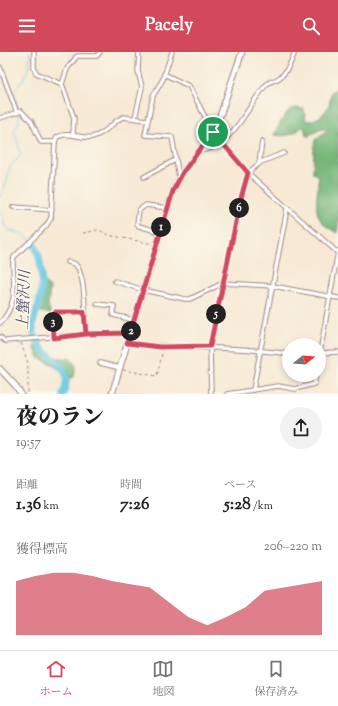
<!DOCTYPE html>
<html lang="ja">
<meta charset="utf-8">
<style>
:root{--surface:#fff;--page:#f2f2f2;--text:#202124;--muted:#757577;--line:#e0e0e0;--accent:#d1495b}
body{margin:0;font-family:"Sorts Mill Goudy","Noto Serif JP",serif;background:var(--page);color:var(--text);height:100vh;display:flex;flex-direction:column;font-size:15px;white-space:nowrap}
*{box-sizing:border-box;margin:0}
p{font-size:13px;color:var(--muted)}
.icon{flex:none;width:22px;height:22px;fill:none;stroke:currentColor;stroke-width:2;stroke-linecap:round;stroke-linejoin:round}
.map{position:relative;height:342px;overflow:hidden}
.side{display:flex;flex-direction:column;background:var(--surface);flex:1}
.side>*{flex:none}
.needle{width:26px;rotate:73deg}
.buttons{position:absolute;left:282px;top:286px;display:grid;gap:8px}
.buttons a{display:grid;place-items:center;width:44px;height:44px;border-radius:50%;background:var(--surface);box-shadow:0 2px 6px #0003;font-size:20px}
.pin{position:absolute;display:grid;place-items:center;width:34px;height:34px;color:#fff;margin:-17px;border:2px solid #fff;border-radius:50%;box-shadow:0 1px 4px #0007}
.km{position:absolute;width:20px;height:20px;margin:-10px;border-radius:50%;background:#222;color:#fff;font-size:11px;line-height:20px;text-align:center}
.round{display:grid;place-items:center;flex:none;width:42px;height:42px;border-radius:21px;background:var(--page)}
.summary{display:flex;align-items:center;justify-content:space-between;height:68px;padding:0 16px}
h1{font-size:22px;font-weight:800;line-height:30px}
.metrics{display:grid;grid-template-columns:repeat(3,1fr);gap:6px;height:68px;padding:4px 16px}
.metrics div{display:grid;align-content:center}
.metrics b{font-size:17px;font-weight:800}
.metrics small{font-size:11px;font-weight:400}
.metrics p{font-size:11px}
.chart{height:112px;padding:8px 16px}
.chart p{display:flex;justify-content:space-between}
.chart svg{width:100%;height:72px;margin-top:4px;fill:var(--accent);opacity:.7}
header{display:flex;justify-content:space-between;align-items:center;height:52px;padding:0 16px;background:var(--accent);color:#fff;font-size:18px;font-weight:800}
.menu{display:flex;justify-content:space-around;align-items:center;height:56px;border-top:1px solid var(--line);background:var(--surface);font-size:11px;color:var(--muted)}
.menu a{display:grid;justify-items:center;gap:2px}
.menu .current{color:var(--accent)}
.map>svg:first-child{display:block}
.forest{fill:#74b679;stroke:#5f6a52}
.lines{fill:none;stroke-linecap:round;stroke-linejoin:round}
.stream{stroke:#63c7e1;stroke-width:1}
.river{stroke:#63c7e1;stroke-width:7}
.street-casing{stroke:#a08480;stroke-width:5.5}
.secondary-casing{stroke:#a08480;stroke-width:7}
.path{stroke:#a08480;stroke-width:1;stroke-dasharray:3 3;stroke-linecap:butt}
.street{stroke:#fff;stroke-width:3.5}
.secondary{stroke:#fff;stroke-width:5}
.route-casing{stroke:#fff;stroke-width:8}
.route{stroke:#d1495b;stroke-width:5}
.labels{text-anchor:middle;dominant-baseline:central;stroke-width:3.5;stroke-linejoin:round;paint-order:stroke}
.water-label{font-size:15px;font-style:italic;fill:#525162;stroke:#fbf7ec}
</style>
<header><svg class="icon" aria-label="menu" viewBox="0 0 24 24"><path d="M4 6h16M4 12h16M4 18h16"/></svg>Pacely<svg class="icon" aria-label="search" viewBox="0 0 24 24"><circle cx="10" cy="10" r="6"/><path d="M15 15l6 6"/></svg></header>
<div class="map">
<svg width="338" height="342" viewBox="0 0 338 342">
<rect width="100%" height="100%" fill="#fbf7ec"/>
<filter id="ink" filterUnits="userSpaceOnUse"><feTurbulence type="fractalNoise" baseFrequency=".025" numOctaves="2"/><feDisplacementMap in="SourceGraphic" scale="8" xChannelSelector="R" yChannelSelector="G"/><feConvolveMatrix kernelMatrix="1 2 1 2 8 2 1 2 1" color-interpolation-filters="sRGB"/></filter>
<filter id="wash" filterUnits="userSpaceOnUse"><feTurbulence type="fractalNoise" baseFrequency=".012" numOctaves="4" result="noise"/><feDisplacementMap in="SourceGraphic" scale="16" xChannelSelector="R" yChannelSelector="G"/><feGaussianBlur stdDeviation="0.9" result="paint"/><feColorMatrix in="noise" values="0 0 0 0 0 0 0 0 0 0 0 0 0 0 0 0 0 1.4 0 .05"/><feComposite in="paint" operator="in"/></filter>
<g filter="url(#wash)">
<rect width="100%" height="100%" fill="#f7e9d4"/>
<!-- forest -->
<g class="forest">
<path d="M 338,37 L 338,181 C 307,167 319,150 318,124 L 313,121 C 313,118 314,90 315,88 C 318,84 324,82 327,77 L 321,76 L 312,81 L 309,84 L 306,83 L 304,75 L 302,75 C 294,83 285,85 274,83 C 278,76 285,58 294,56 C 297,56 301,57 304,57 L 306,69 C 317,70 329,59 330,48 C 331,44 330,42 332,39 Z"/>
<polygon points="43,229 50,236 48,254 51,262 38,259 42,247"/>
<polygon points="36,292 63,318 64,321 52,312 39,306 35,297"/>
<polygon points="55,305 71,307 76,314 74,325 69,326 68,319"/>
</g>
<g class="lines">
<!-- stream -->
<g class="stream">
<path d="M 18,58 L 13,39 C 27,25 29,20 30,0"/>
<polyline points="0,145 6,132 10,114 18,107 21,102 14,78 19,70 19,61"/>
<polyline points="0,156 5,175 8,178 24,182 34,192"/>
</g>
<!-- river -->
<path class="river" d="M 34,192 C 43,210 43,233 39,252 C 36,261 31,272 34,282 C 42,309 77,309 63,342"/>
</g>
</g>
<g filter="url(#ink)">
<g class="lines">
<defs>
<g id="street">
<polyline points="34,0 34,16 36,21 62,32 74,66 73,82"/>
<polyline points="172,0 163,27 153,44 145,83 172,85 179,125"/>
<polyline points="0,15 17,61"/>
<polyline points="164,22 189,34 213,80 248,121 337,200"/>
<polyline points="62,32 67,17 77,4 97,4 100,0"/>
<polyline points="0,66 21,59 31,69 41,90 55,90"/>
<polyline points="135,66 142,35 138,19 139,0"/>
<path d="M 198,100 C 235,93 245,57 266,33 C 270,28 275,29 279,26 C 288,20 291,9 295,0"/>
<polyline points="259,112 262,89"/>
<polyline points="144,125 175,108"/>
<polyline points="13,155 52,158"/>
<polyline points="160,180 139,174 137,172 139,158 146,153 167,156"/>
<path d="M 68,210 L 75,212 C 86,222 85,266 86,282"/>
<polyline points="115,229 143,238 185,247 190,247 223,231 273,234 338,246"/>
<polyline points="97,252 114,254 113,263 134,268"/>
<path d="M 0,271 C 19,250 13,235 13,210 L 14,205 L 46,174 L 51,166 L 55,90 L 57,85 C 69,79 80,87 92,85 C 106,82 112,70 123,65 L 147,68"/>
<polyline points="0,285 5,289 86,282 130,281"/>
<polyline points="54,286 54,261 84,260"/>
<path d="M 127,291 C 181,298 235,293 289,302"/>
<polyline points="320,301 338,300"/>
<polyline points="319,306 338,199"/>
<polyline points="100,311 120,316"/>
<polyline points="253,338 287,157"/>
<polyline points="211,342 210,294 241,146 248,121 261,110 284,101"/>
<polyline points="227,342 278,334 295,337 314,332 316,323"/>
</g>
<g id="secondary">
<polyline points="0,317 15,333 21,342"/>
<polyline points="112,342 173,139 183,120 215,78 242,0"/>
</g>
</defs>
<!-- street casing -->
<use href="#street" class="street-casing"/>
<!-- secondary casing -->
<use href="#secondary" class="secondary-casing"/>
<!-- path -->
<g class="path">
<path d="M 83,181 C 96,180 95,174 108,183 L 153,192"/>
<polyline points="21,291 28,311 28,342"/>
<polyline points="123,318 157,324 163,297"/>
</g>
<!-- street -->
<use href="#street" class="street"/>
<!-- secondary -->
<use href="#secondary" class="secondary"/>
</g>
</g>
<g class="lines" filter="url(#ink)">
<defs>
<polyline id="route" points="213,80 183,120 173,139 130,281 86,282 84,260 55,260 53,263 54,286 86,282 130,281 127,291 160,295 210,294 241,146 248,121 213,80"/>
</defs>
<!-- route casing -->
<use href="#route" class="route-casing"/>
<!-- route -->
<use href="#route" class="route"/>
</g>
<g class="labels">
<!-- water labels -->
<g class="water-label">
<text transform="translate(25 248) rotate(-88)">上蟹沢川</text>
</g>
</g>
</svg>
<div class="buttons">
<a><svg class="needle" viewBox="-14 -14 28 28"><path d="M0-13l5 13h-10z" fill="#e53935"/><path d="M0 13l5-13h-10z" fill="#757577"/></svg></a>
</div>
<div class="pin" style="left:213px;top:80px;background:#1e9e55"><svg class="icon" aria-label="arrive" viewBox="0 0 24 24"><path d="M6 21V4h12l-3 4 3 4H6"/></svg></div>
<b class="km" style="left:161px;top:175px">1</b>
<b class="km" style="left:131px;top:279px">2</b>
<b class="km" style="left:53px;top:270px">3</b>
<b class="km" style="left:216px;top:262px">5</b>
<b class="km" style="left:239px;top:156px">6</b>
</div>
<section class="side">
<div class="summary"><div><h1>夜のラン</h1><p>19:57</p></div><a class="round"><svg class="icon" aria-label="share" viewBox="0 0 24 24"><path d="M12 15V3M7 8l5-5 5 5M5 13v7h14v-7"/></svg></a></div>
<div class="metrics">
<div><p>距離</p><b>1.36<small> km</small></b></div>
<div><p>時間</p><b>7:26</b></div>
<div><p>ペース</p><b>5:28<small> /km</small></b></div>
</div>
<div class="chart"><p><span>獲得標高</span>206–220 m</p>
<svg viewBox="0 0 160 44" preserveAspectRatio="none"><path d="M0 44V11L10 8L20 6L30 6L40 8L50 11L60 13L70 15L80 24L90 33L100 38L110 33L120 27L130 17L140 15L150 13L160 11V44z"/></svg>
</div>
</section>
<nav class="menu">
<a class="current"><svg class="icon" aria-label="home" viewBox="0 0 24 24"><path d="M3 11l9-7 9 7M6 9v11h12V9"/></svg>ホーム</a>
<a><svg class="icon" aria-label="map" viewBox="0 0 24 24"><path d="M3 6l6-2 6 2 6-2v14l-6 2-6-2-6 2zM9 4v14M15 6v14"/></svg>地図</a>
<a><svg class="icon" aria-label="saved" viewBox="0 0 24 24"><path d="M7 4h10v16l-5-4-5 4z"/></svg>保存済み</a>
</nav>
